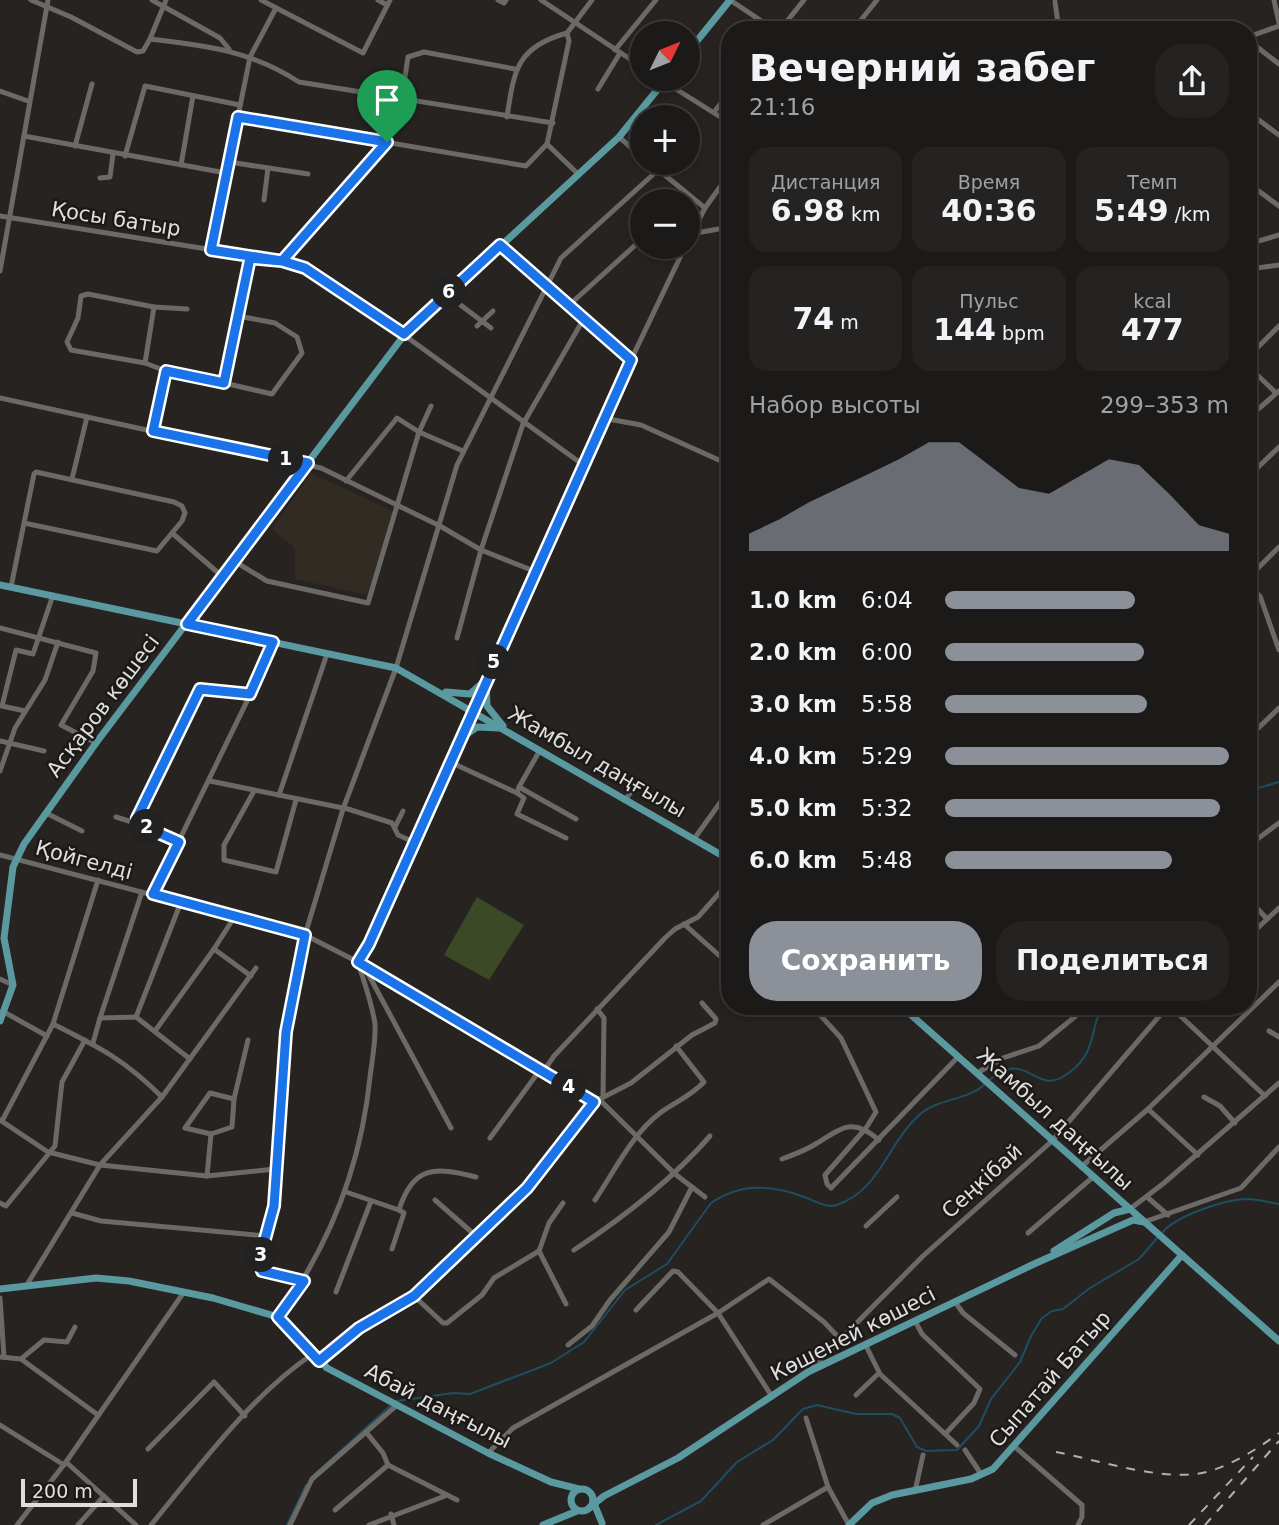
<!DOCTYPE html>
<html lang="ru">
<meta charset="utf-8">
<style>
:root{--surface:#1c1a19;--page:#252322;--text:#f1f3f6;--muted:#a0a1a2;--line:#3a3838;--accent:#8c9099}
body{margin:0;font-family:"DejaVu Sans",sans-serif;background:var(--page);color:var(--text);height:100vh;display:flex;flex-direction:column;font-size:26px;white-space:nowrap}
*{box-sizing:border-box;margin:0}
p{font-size:23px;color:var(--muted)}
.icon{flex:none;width:38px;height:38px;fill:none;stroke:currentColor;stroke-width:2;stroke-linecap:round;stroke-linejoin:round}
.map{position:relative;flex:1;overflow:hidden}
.drawer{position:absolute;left:721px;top:21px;width:536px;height:994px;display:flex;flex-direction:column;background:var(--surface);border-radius:28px;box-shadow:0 4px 10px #0003,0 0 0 2px var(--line)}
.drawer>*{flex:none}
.needle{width:46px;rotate:47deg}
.controls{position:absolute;left:630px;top:21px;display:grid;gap:14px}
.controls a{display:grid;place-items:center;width:70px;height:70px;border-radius:50%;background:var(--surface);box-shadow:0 4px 10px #0003,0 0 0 2px var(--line);font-size:35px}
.scale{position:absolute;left:21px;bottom:18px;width:116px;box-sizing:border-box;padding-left:7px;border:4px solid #e1dfde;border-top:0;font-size:19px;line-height:24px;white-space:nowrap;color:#e1dfde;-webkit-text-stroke:5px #1c1a18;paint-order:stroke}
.pin{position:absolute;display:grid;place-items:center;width:60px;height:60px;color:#fff;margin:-72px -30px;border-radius:50% 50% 50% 0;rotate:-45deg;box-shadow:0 0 7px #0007}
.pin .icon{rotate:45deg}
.km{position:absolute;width:35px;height:35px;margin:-18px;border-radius:50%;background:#222;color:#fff;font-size:19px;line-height:35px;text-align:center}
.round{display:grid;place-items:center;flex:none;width:74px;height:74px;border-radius:28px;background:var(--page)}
.overview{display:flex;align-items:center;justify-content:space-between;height:119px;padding:0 28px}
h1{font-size:38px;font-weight:800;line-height:52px}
.figures{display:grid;grid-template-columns:repeat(3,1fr);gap:10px;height:119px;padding:7px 28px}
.figures div{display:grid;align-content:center;border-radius:18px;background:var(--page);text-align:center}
.figures b{font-size:30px;font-weight:800}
.figures small{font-size:19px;font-weight:400}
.figures p{font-size:19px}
.chart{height:196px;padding:14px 28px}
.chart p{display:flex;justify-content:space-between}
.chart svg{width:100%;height:126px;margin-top:7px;fill:var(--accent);opacity:.7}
.primary-button{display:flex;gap:14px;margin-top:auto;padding:14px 28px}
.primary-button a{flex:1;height:80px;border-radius:28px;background:var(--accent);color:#fff;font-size:28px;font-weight:800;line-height:80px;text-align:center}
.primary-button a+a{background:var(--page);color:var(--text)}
ul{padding:0 28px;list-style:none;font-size:23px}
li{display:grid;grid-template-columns:112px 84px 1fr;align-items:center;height:52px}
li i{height:18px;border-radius:9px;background:var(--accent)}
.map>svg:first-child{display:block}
.built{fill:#322b24}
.green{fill:#3c4926}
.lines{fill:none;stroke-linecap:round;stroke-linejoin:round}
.stream{stroke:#1e4e62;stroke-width:2}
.minor{stroke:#6c6a67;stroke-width:5}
.major{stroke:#59999f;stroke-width:7}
.rail{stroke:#b2b0ae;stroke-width:2;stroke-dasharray:9 9;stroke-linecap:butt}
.route-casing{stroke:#fff;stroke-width:14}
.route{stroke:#1a73e8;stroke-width:9}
.labels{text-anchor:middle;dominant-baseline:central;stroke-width:5;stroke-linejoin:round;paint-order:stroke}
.street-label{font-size:21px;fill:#e1dfde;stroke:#1c1a18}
</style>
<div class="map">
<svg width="1279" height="1525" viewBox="0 0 1279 1525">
<rect width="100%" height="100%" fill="#262321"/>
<!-- built -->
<polygon class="built" points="311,473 393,511 368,595 295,579 295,548 272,529"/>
<!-- green -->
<polygon class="green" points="477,897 524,925 489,980 444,955"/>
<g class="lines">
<!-- stream -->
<g class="stream">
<polyline points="1248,791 1279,782"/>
<path d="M 988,1081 C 1029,1045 1034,1101 1070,1072 C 1099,1050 1089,1024 1104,1006"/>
<path d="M 1162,1233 C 1175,1216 1224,1200 1245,1199 C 1257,1199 1268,1202 1279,1204"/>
<path d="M 397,1401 L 453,1393 L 470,1394 L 551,1363 L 584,1342 L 625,1290 L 667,1264 L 711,1203 C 742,1182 773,1185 807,1198 C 817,1202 827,1208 837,1205 C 880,1190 887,1145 918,1116 C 937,1098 966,1101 984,1085"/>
<polyline points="314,1475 390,1406"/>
<polyline points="287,1525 306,1485"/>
<polyline points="656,1525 701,1501 737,1462 773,1440 803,1409 817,1405 856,1414 892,1414 900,1418 917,1447 926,1451 957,1450 979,1426 991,1399 1020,1362 1031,1336 1042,1318 1052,1311 1063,1309 1090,1288 1139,1259 1158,1237"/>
</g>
<!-- minor -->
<g class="minor">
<path d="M 31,0 L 71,17 L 137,52 L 143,51 L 150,39 C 206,46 250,50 299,82 L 553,123"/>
<polyline points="152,0 220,38 229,49"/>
<polyline points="261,0 363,53 390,0"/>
<polyline points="378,0 387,5"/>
<polyline points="498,0 504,3 506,0"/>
<polyline points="541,0 642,67"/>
<polyline points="730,0 775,30"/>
<polyline points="1274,0 1279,23"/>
<polyline points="1055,2 1059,30"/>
<polyline points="780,30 804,0"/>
<polyline points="853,30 877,0"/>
<polyline points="1248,37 1279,26"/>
<polyline points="150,39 166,0"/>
<polyline points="1248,40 1279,64"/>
<polyline points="615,50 656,0"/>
<polyline points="660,79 730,123"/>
<polyline points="598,89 620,53"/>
<polyline points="0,91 28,101"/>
<polyline points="714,112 730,92"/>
<polyline points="1248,112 1279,135"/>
<polyline points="238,117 526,166 547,144"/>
<path d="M 507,117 C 514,71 516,47 567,33"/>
<polyline points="24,136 226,173"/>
<polyline points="619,137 642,157"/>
<polyline points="75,146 92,84"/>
<polyline points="125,156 145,86 240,105"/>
<polyline points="229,162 308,174"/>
<polyline points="650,163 705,208"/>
<polyline points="181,165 193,96"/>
<polyline points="578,174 547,144 569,41 567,33 592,0"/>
<polyline points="100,178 110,177 113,154"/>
<polyline points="1248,183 1279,206"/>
<polyline points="264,200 268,168"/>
<polyline points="0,216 282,261 305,268 342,290 582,464"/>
<polyline points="691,237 696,233 730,227"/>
<polyline points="688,241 705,208 730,173"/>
<polyline points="1248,244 1279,235"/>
<polyline points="501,245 631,360"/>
<polyline points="211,250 250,57 276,8"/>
<polyline points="282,261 387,142 392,106 403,90 408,57 424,52 515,69"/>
<polyline points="1248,269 1279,265"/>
<polyline points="0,271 48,0"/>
<polyline points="446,294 491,328"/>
<polyline points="567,307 642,239"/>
<polyline points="477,326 493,311"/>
<polyline points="1248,357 1279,326"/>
<polyline points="145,363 154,307"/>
<polyline points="1248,366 1276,393"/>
<polyline points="166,371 145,363 71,350 67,342 78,318 81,296 88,294 154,307 187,309"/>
<polyline points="224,383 272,394 302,353 297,337 275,323 238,316"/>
<polyline points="0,398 321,468 440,526 481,550 534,571"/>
<polyline points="603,418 641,425 730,465"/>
<polyline points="1248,418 1279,391"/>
<polyline points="153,431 166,371 224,383 250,258"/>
<polyline points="1248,477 1279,447"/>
<polyline points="72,479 87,417"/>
<polyline points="346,481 397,418 419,432 463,451"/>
<polyline points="172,533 223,577"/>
<polyline points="234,561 267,581 368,603 419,432 431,406"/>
<polyline points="1248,578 1279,547"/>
<polyline points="1248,585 1260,596 1279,650"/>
<polyline points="11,587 34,474 36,472 174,502 182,506 185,513 182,521 157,551 24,523"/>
<polyline points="0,628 96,653 93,671 61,725 96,743"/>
<polyline points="457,638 481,550 523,424 583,320"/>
<polyline points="1248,683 1249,683"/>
<polyline points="25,711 2,706 16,650 33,654 53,595"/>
<polyline points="1248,738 1279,708"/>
<polyline points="0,741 44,751"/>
<polyline points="540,750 519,787 517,793 524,798 517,814 566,838"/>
<polyline points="450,762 517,793"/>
<polyline points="0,771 15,728 45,680 58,642"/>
<polyline points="210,781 348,809 392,823 398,835 414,842"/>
<polyline points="519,787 576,819"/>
<polyline points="254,791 224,845 224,860 276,872 296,800"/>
<polyline points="279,795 327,654"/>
<polyline points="625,800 634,788"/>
<polyline points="46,813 82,831"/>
<polyline points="116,817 135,823 201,688 250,694"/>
<polyline points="137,818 152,830 179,842"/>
<polyline points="395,827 403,811"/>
<polyline points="694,839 730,789"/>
<polyline points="1248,846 1279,823"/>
<polyline points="0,855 305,935 358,962 594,1102"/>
<polyline points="1248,891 1254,905 1267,919"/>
<polyline points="153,894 270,654 273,642"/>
<polyline points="235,916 214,949 251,976"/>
<polyline points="684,924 730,965"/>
<polyline points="1248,937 1279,908"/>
<polyline points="358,962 369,944 597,431 685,247"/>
<polyline points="365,968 451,1128"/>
<polyline points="0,979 13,985"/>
<polyline points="812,1006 841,1038 876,1112 866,1128 825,1175 827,1184 831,1188 958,1057"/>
<polyline points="1170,1006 1265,1096"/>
<polyline points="597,1009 604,1018 603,1096"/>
<polyline points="4,1012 47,1036"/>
<polyline points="136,1017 181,902"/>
<polyline points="100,1018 142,892"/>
<path d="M 53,1024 C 99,1047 125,1060 162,1097"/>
<polyline points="155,1031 214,949"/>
<polyline points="1269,1031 1279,1037"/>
<polyline points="93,1043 100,1018 136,1017 190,1059"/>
<polyline points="543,1072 554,1056 665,938 675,929 698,917 730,881"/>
<polyline points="977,1073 1003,1058 1039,1046 1088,1006"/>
<polyline points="1204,1097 1220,1106 1235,1123"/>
<polyline points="599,1099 675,1174 705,1197"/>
<polyline points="1148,1109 1198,1155"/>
<polyline points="0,1120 48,1152 100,1165 207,1176 275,1169"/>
<polyline points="2,1121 53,1024 98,880"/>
<polyline points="211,1134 185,1128 210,1093 234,1099"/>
<polyline points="490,1138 540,1070"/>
<path d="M 782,1159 C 793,1155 804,1151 814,1145 C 841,1129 851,1116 879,1140"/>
<polyline points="1081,1167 1148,1109 1279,982"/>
<polyline points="207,1176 211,1134 232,1127 234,1099 248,1040"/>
<path d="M 346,1192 L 399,1210 C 413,1165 435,1167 476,1177"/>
<polyline points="1147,1197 1168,1215"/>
<polyline points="435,1200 476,1236"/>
<path d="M 595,1200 C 614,1172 632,1134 660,1113 C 675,1102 691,1096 704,1082 L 676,1046"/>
<polyline points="0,1203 6,1206 55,1146 62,1082 85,1040"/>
<polyline points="1130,1209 1164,1183 1279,1083"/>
<polyline points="72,1213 101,1221 266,1236"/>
<polyline points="1144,1222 1241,1188 1279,1147"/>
<polyline points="866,1226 897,1197"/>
<polyline points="1028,1233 1093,1177"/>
<polyline points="392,1249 404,1213 399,1210"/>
<path d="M 574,1250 C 624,1217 671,1181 710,1136"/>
<polyline points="539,1251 566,1304"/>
<polyline points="304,1281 262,1271 259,1261 274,1206 286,1032 305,935 343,809 396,668 457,465 561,258 658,170"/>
<polyline points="28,1283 100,1165 162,1097 256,968"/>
<polyline points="336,1292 371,1201"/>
<polyline points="414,1296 443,1323 447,1323 482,1295 494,1278 539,1251 549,1223 563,1203"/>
<polyline points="0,1298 4,1357"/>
<polyline points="955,1302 963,1313 1015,1355"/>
<polyline points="636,1310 673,1271 678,1272 718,1313 771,1395"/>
<path d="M 278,1317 C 330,1245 361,1166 370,1077 C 372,1060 376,1041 375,1024 C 372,1003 364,982 358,962"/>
<polyline points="915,1321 922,1334 980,1389 974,1403 946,1433"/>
<polyline points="865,1344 880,1374 957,1445"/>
<polyline points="568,1345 592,1326 610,1300 669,1232 692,1187"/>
<polyline points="0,1357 21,1359 98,1415"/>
<polyline points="21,1359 44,1340 67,1342 75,1327"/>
<polyline points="319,1361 359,1328 414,1296 527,1188 594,1102 631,1083 692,1035 715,1023 716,1019 702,1003"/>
<polyline points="813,1367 923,1256 1052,1141 1168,1006"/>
<polyline points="856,1395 879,1373"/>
<polyline points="806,1418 828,1487 849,1525"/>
<polyline points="0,1425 64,1465"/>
<polyline points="366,1432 383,1453 388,1465 457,1500"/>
<polyline points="1015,1447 1082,1505 1082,1517 1078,1525"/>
<polyline points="148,1449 214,1382 245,1416"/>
<polyline points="965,1450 981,1474"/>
<polyline points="488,1453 513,1428 718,1313 769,1279 824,1322 840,1339"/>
<polyline points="66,1462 136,1525"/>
<polyline points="915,1491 923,1455"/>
<polyline points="335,1510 388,1465"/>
<polyline points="391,1514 394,1525"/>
<polyline points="17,1525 66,1462 184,1292"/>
<polyline points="78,1525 104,1496"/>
<path d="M 151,1525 C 198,1468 252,1394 313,1354"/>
<polyline points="290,1525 312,1479 397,1405"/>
<polyline points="369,1525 445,1496"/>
<polyline points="763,1525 828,1487"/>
</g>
<!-- major -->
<g class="major">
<polyline points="688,52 730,0"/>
<polyline points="0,585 396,668 730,860"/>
<polyline points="446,692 470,694 486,680 487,706 503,726"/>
<polyline points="461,738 477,727 499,728"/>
<polyline points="901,1006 1279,1341"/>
<polyline points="0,1021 13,985 4,938 13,867 24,844 96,743 405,334 619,137 666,79"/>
<polyline points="1054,1251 1114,1213 1130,1209"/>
<polyline points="0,1289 96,1278 129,1281 213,1298 278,1317 327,1368 488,1453 551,1482 579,1489"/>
<circle cx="582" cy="1500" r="11"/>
<polyline points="593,1501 602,1523"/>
<polyline points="589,1508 604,1496 678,1458 808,1372 1034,1264 1133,1220 1144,1222"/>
<polyline points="543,1525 577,1511"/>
<polyline points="849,1525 872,1503 892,1495 971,1479 993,1469 1182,1255"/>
</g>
<!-- rail -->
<g class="rail">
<path d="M 1056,1452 C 1097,1460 1155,1479 1196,1474 C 1225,1470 1256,1450 1279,1433"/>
<polyline points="1189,1525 1253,1457"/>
<polyline points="1205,1525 1279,1441"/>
</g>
</g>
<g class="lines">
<defs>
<polyline id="route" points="387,142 282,261 250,258 224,383 166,371 153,431 308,463 187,624 273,642 250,694 200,689 137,818 152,830 179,842 153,894 305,935 286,1032 274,1206 259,1261 262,1271 304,1281 278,1317 319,1361 359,1328 414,1296 527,1188 594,1102 358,962 369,944 631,360 500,245 404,334 305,268 282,261 211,250 238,117 387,142"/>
</defs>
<!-- route casing -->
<use href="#route" class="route-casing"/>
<!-- route -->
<use href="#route" class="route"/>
</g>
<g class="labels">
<!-- street labels -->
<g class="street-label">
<text transform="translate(116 219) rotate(9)">Қосы батыр</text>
<text transform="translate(103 706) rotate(-53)">Асқаров көшесі</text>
<text transform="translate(597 762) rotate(30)">Жамбыл даңғылы</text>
<text transform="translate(84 860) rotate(15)">Қойгелді</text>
<text transform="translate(1055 1119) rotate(42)">Жамбыл даңғылы</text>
<text transform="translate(982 1181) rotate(-42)">Сеңкібай</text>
<text transform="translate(853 1334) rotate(-27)">Көшеней көшесі</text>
<text transform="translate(1050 1379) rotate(-49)">Сыпатай Батыр</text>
<text transform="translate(438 1406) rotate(27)">Абай даңғылы</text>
</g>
</g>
</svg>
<div class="controls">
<a><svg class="needle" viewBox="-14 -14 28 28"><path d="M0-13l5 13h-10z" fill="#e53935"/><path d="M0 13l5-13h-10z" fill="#a0a1a2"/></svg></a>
<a>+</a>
<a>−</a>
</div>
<div class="scale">200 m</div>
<div class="pin" style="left:387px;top:142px;background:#1e9e55"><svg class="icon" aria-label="arrive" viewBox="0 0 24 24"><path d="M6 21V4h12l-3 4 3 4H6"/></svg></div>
<b class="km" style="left:286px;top:459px">1</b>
<b class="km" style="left:147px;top:827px">2</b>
<b class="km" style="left:261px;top:1255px">3</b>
<b class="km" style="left:569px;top:1087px">4</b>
<b class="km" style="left:494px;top:662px">5</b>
<b class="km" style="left:449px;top:292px">6</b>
<section class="drawer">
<div class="overview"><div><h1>Вечерний забег</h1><p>21:16</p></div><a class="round"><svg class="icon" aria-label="share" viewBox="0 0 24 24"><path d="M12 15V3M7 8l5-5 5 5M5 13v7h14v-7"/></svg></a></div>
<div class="figures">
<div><p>Дистанция</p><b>6.98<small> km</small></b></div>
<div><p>Время</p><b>40:36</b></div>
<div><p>Темп</p><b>5:49<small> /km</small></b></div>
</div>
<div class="figures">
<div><b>74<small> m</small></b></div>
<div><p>Пульс</p><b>144<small> bpm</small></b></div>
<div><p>kcal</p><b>477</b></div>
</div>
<div class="chart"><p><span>Набор высоты</span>299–353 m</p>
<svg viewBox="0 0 160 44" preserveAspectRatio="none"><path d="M0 44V38L10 33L20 27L30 22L40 17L50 12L60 6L70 6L80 14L90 22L100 24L110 18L120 12L130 14L140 24L150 35L160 38V44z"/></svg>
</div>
<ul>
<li><b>1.0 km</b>6:04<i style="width:67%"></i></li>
<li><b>2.0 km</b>6:00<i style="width:70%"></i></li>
<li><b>3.0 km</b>5:58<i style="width:71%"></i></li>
<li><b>4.0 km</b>5:29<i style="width:100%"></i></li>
<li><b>5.0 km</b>5:32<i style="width:97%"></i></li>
<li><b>6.0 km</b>5:48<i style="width:80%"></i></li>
</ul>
<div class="primary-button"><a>Сохранить</a><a>Поделиться</a></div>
</section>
</div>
